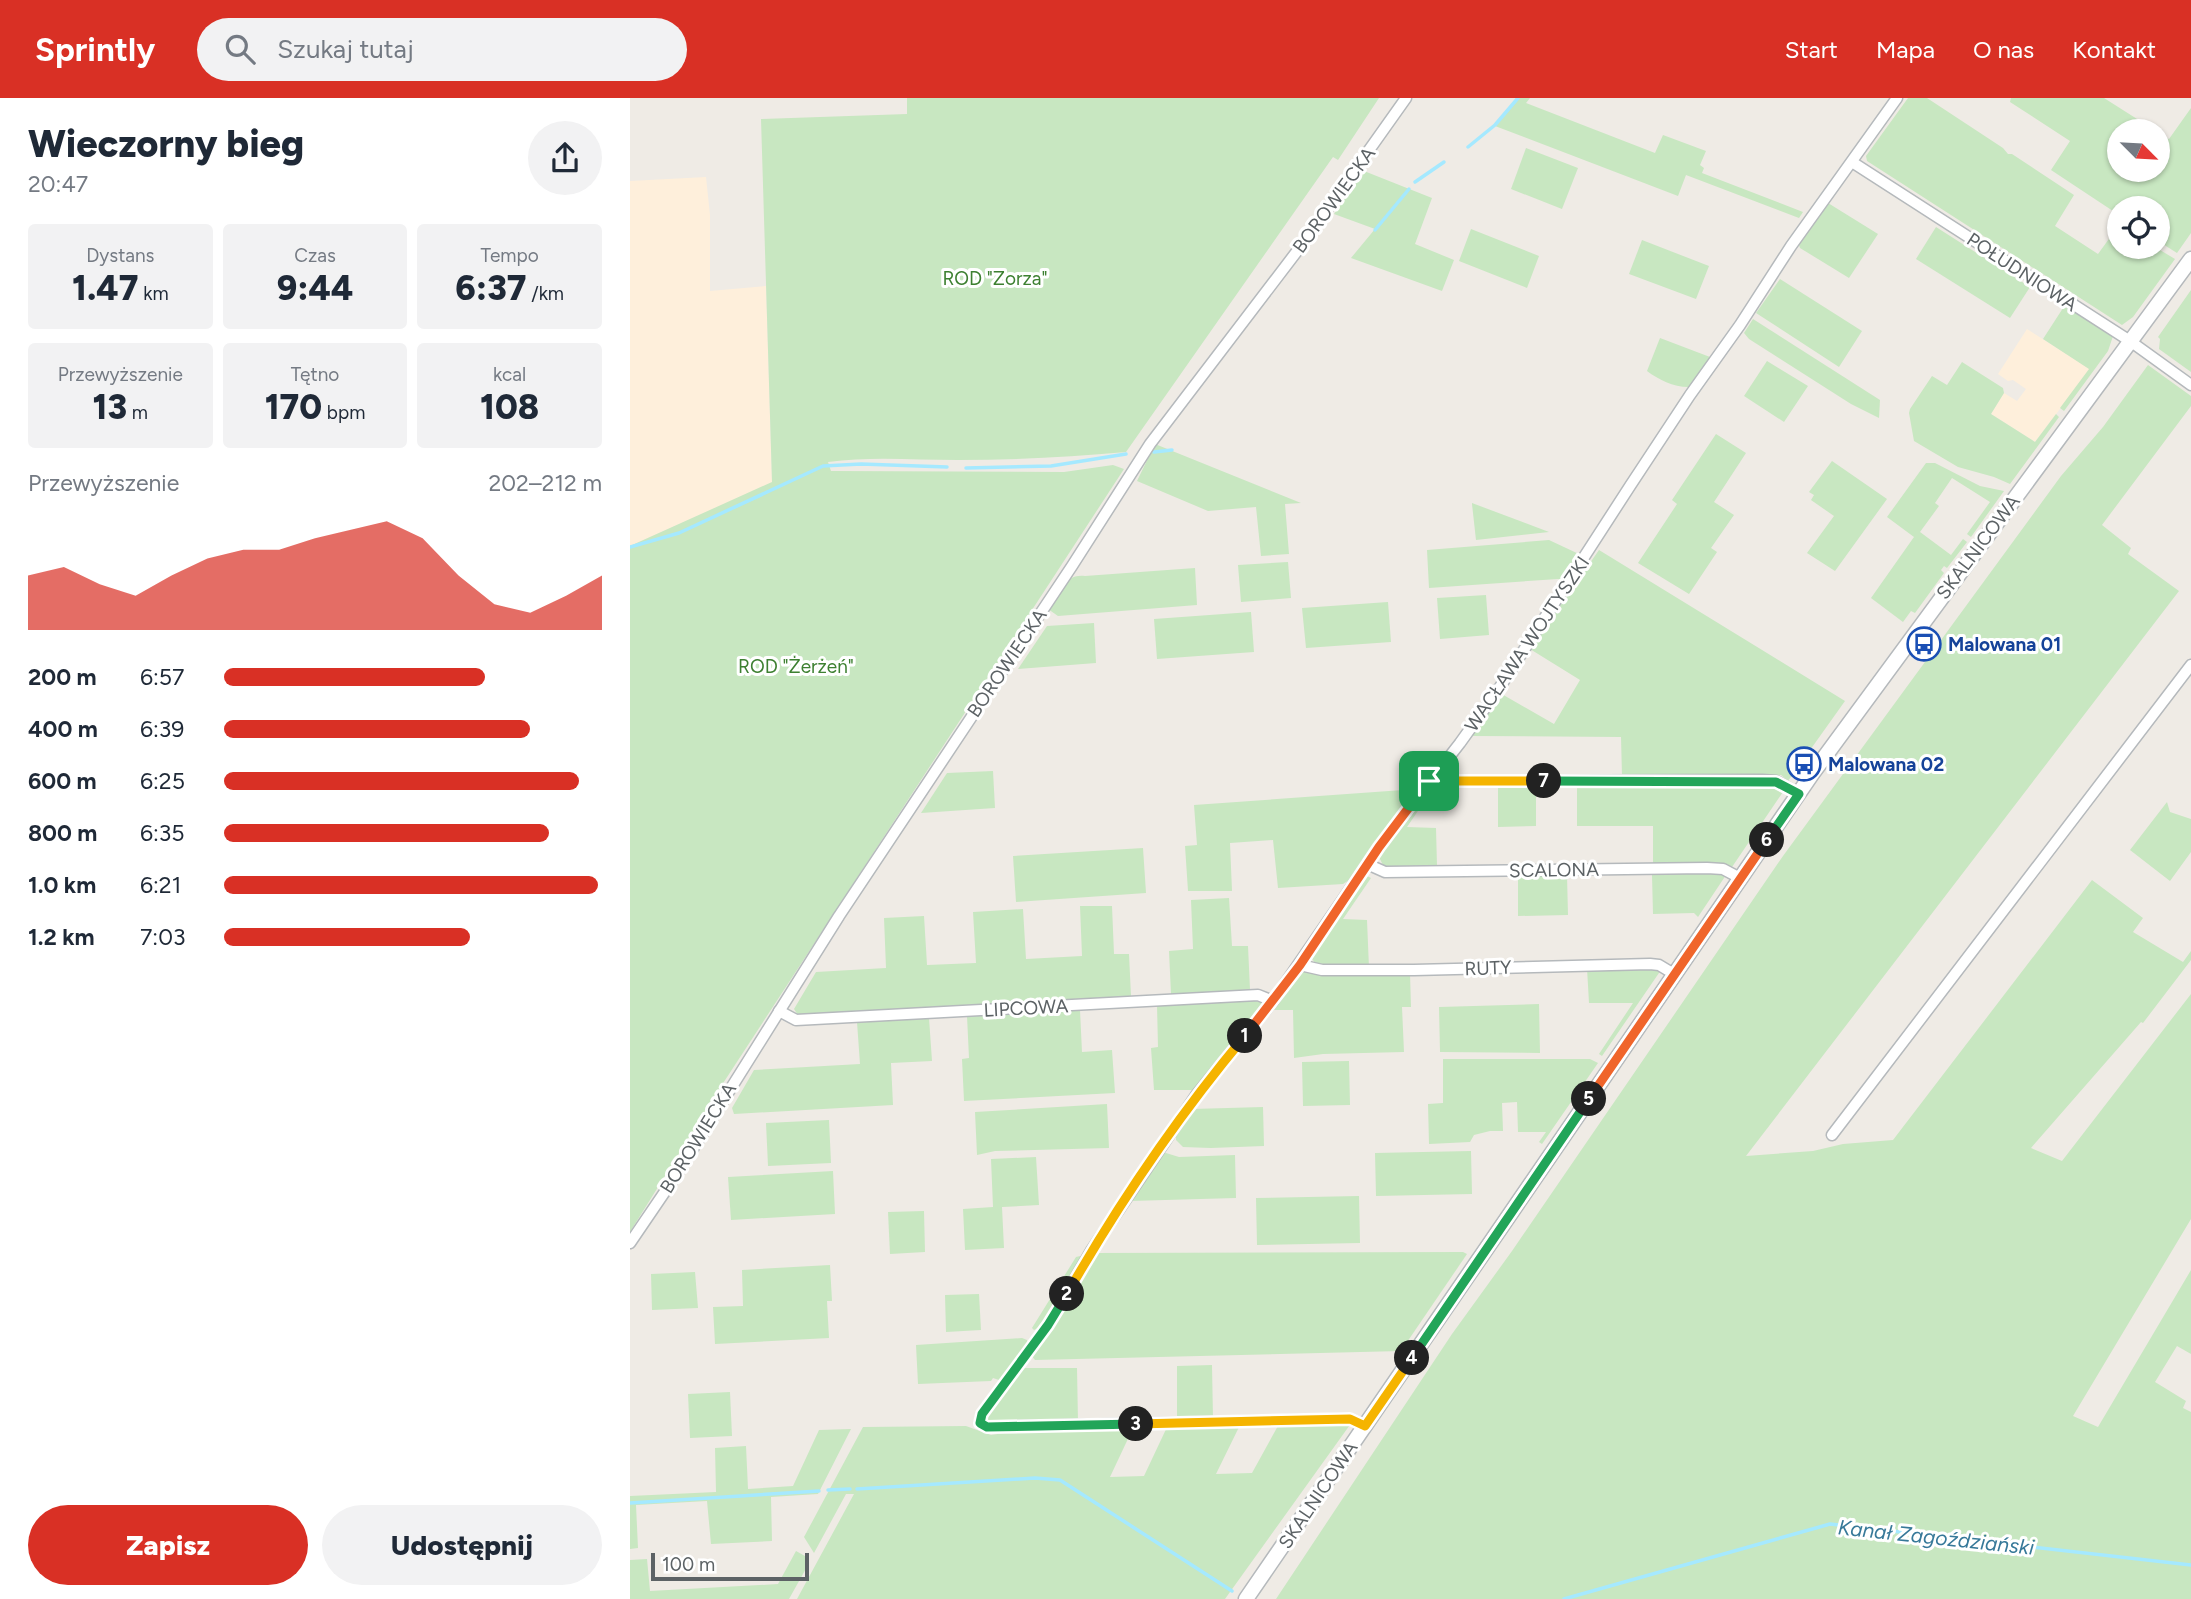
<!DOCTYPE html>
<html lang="pl">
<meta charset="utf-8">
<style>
:root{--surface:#fff;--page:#f2f2f3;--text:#1f2937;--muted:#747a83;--accent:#d93025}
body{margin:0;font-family:Figtree,sans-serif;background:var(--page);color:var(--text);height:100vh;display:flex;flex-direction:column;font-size:26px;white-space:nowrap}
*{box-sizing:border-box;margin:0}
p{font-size:23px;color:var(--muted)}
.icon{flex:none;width:38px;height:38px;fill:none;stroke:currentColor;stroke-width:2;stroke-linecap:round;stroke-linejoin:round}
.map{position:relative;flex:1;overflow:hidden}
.details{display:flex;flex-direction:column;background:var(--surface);width:630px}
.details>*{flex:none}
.needle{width:46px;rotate:114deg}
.controls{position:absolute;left:1477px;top:21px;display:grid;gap:14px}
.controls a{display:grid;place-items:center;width:63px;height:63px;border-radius:50%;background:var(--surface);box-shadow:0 2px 5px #0004;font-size:35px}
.scale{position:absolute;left:21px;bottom:18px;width:158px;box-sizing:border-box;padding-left:7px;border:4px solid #5c6265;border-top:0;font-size:19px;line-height:24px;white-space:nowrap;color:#5c6265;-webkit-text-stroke:5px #fff;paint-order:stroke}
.pin{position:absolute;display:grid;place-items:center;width:60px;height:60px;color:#fff;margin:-30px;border-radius:14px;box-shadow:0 4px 10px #0006}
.km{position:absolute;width:35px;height:35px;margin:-18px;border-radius:50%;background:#222;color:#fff;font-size:19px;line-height:35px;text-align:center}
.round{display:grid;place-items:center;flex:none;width:74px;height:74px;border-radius:37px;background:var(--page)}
.summary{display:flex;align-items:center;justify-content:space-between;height:119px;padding:0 28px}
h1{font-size:38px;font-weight:800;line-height:52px}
.stats{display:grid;grid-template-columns:repeat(3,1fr);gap:10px;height:119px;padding:7px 28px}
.stats div{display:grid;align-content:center;border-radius:7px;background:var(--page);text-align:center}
.stats b{font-size:35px;font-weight:800}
.stats small{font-size:19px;font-weight:400}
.stats p{font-size:19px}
.chart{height:196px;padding:14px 28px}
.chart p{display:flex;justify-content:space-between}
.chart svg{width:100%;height:126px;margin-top:7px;fill:var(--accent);opacity:.7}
.primary-button{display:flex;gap:14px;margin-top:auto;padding:14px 28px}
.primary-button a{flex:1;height:80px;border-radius:42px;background:var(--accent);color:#fff;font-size:28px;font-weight:800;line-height:80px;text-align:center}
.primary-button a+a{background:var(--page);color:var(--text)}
ul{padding:0 28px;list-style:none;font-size:23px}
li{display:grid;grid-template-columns:112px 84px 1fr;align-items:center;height:52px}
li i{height:18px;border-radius:9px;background:var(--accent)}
header{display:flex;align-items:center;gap:42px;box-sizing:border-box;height:98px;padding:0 35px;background:var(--accent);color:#fff}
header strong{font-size:33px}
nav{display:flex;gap:38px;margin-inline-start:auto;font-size:24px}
.search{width:490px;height:63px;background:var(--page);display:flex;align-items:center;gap:18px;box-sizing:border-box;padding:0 24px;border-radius:38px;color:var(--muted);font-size:26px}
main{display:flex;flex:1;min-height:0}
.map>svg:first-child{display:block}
.commercial{fill:#feefdb}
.green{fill:#c8e7c1}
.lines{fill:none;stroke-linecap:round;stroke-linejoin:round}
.stream{stroke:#a5e9ff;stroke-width:3.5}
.minor-casing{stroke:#b5b9bc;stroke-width:13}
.tertiary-casing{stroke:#b5b9bc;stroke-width:17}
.minor{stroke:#fff;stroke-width:10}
.tertiary{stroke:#fff;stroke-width:14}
.split-1-casing{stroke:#fff;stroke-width:14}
.split-2-casing{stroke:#fff;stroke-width:14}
.split-3-casing{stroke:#fff;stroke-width:14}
.split-4-casing{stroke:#fff;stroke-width:14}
.split-5-casing{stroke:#fff;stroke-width:14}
.split-6-casing{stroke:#fff;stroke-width:14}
.split-7-casing{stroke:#fff;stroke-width:14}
.split-8-casing{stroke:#fff;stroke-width:14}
.split-1{stroke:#f0652b;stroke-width:9}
.split-2{stroke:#f5b400;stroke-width:9}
.split-3{stroke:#22a559;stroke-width:9}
.split-4{stroke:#f5b400;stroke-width:9}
.split-5{stroke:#22a559;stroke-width:9}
.split-6{stroke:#f0652b;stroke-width:9}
.split-7{stroke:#22a559;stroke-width:9}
.split-8{stroke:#f5b400;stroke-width:9}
.labels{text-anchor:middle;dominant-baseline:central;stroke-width:6;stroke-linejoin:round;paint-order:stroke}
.street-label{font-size:19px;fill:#5c6265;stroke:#fff}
.park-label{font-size:19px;fill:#3d8031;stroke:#fff}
.transit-label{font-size:19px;font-weight:bold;fill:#164399;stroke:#fff;text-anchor:start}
.water-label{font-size:21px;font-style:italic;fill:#377999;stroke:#fff}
</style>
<header>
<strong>Sprintly</strong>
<div class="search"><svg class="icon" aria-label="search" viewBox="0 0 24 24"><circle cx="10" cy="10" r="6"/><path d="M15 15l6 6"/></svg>Szukaj tutaj</div>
<nav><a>Start</a><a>Mapa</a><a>O nas</a><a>Kontakt</a></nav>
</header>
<main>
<section class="details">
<div class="summary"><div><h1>Wieczorny bieg</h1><p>20:47</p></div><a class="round"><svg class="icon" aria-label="share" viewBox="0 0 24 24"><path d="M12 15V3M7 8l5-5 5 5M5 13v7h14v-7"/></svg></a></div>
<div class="stats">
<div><p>Dystans</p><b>1.47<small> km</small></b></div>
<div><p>Czas</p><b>9:44</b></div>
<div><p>Tempo</p><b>6:37<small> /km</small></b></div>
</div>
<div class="stats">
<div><p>Przewyższenie</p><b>13<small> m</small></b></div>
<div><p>Tętno</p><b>170<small> bpm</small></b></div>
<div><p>kcal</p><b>108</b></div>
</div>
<div class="chart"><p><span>Przewyższenie</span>202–212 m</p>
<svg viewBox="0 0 160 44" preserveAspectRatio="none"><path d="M0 44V25L10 22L20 28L30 32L40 25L50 19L60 16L70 16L80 12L90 9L100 6L110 12L120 25L130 35L140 38L150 32L160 25V44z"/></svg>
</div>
<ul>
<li><b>200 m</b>6:57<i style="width:69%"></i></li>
<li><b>400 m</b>6:39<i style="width:81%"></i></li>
<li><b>600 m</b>6:25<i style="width:94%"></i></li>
<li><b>800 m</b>6:35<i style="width:86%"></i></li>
<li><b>1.0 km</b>6:21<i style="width:99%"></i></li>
<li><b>1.2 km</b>7:03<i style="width:65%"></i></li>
</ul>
<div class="primary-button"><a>Zapisz</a><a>Udostępnij</a></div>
</section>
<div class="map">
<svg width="1561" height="1501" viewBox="0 0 1561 1501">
<rect width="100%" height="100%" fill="#efebe5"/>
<!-- commercial -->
<g class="commercial">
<polygon points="76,79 80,117 80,193 136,188 142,385 0,448 0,83"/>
<polygon points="1397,231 1460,271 1405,344 1361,316 1374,295 1387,303 1396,291 1383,282 1378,283 1368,276"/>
</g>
<!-- green -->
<g class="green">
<path d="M 277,0 L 749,0 L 708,62 L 703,59 L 496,354 C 440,359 384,362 328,362 C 284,362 241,358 198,364 L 201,373 L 434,374 L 483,367 L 494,371 L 86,996 L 0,1134 L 0,448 L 142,384 L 131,21 L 277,16 Z"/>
<polygon points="886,0 900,0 896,5 1025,55 1033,37 1076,53 1070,67 1074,70 1072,75 1173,114 1169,120 1056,77 1048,98 865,28"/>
<polygon points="1278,0 1297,0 1373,50 1378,56 1382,56 1444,97 1425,128 1468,156 1489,127 1489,149 1525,149 1545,161 1503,219 1492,227 1237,63 1236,58"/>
<polygon points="1381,0 1474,0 1526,33 1489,33 1489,72 1528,72 1528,35 1539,41 1561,10 1561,135 1547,155 1528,143 1528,110 1489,110 1489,117 1421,72 1440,43 1380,4"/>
<polygon points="896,50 948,70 932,111 881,91"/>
<polygon points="734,73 802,100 785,146 824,162 812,193 721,160 745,131 704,116"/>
<polygon points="1198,105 1248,136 1219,180 1170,150 1169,147"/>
<polygon points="1306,129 1400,189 1380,220 1286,161"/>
<polygon points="841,131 909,158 897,190 829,163"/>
<polygon points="1012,142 1079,168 1066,201 999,176"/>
<polygon points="1150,181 1232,233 1209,269 1126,215"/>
<polygon points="1561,192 1561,274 1529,251 1530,241 1528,239"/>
<polygon points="1435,207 1483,238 1478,253 1434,313 1430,310 1459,271 1413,241"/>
<polygon points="1123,221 1250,302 1249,320 1221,306 1119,241 1114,235"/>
<path d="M 1030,240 L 1080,259 L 1061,289 C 1045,290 1029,282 1017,273 Z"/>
<polygon points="1137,263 1178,288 1154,324 1114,298"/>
<polygon points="1332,264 1373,290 1374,295 1361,316 1405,344 1426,316 1429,319 1380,386 1364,379 1328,369 1284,343 1279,315 1280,311 1302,278 1317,287"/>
<polygon points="1518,267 1561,298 1561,308 1472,427 1501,450 1498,456 1549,493 1116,1058 1183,1053 1213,1046 1263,1042 1462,782 1513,820 1503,834 1553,864 1561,853 1561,862 1513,925 1511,924 1401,1050 1432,1063 1561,896 1561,1121 1443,1318 1468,1329 1561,1172 1561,1256 1547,1248 1525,1284 1556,1303 1553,1310 1561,1314 1561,1501 646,1501 822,1236 882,1153 1153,758 1431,378 1473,329"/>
<polygon points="1086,336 1116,355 1084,404 1104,417 1081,450 1087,454 1059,496 1008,465 1047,406 1042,402"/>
<polygon points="525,346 671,405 655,406 659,456 631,458 626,409 578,413 507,383"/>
<polygon points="1202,363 1257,401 1205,473 1177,455 1204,418 1181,402 1184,397 1179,394"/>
<polygon points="1296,365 1305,365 1350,388 1374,393 1341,439 1337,436 1360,404 1322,380 1305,405 1309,408 1290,434 1321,457 1333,441 1337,444 1317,470 1314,468 1311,472 1314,475 1285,515 1281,513 1273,524 1241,500 1284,439 1257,419"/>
<polygon points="842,406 842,405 919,434 846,442"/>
<polygon points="919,442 951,457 936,484 928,481 799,490 797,452"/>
<polygon points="969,452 1215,603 1158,683 1151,677 992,678 991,639 840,638 870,595 924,626 950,582 900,551"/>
<polygon points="658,464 661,500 611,504 608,467"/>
<path d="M 565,470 L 567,507 L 428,518 L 418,511 C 428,496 435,475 455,478 Z"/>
<polygon points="856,497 859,537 810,541 807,500"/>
<polygon points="758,504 761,544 676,550 672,510"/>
<polygon points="621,514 624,554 527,561 524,521"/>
<polygon points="464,525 466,565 388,571 417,528"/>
<polygon points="363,673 365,710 291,715 317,675"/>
<polygon points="1132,686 1155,691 1102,769 1094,765 1023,765 1023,728 947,728 947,689"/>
<polygon points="801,688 805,688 777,729 806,730 807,768 754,769 748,757"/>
<polygon points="868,689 906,689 906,728 868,729"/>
<polygon points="773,692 778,698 776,706 722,780 713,786 648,790 643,742 600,745 602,793 558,793 555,748 567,747 564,707"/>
<polygon points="1537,704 1540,714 1561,721 1561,754 1540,783 1500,752"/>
<polygon points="513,750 516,795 386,804 383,758"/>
<polygon points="1076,773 1096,777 1068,819 1064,815 1023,816 1022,777"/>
<polygon points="735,777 741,780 713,821 737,822 739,870 687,867 682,861 683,853"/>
<polygon points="937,777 938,817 888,818 888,778"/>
<polygon points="599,800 602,848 618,848 620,892 541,896 539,853 563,851 561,802"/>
<polygon points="450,808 482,808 484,856 499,856 501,898 168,917 164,911 186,874 256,870 254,820 294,818 297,867 346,865 343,814 393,811 396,861 452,858"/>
<polygon points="957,870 1028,870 1031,872 972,958 969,956 1003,905 959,905"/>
<polygon points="669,874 780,875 781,909 772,909 774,954 693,956 664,960 663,912 641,912"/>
<polygon points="624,903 631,904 634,909 565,992 524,992 521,950 528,949 527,907"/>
<polygon points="909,906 910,955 810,954 809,909"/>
<polygon points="450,912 452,954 482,952 485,995 334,1003 332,961 339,960 337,918"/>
<polygon points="299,920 302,963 261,965 263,1007 104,1016 102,1010 124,972 230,966 227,924"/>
<polygon points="813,961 960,961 968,965 912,1046 909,1044 916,1034 888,1034 887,1004 872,1005 873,1033 860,1033 844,1037 840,1044 799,1046 798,1006 813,1005"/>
<polygon points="719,963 720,1007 673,1008 672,964"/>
<polygon points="477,1006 479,1050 365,1053 347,1057 345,1014"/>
<polygon points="633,1009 634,1048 581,1050 553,1049 546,1042 546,1032 562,1011"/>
<polygon points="199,1022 201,1065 138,1068 136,1025"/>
<polygon points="841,1053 842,1096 746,1098 745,1055"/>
<polygon points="536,1055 549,1059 605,1057 606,1100 500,1103 528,1056"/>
<polygon points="406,1059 409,1107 372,1109 374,1150 335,1152 333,1111 363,1109 361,1061"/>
<polygon points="203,1073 205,1116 101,1122 98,1079"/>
<polygon points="729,1098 730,1145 627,1147 626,1100"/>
<polygon points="294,1113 295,1154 260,1156 258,1114"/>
<polygon points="833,1154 837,1156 771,1253 405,1262 401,1257 463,1155"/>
<path d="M 450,1158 L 451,1161 C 441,1180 423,1224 404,1232 L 402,1230 L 446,1159 Z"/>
<polygon points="200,1167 202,1203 197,1203 199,1240 85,1246 83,1209 113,1208 112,1172"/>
<polygon points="65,1174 68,1210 22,1212 21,1176"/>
<polygon points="349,1196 351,1232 316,1234 315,1197"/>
<polygon points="392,1240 397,1242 398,1247 372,1283 363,1280 361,1283 288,1286 286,1247"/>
<polygon points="582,1267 583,1321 547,1321 547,1268"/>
<polygon points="391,1270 447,1270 448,1324 358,1324 357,1316"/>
<polygon points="100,1294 102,1338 60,1340 58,1296"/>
<polygon points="722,1324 595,1501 167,1501 224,1396 216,1396 184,1455 174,1439 233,1329 336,1328 361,1337 399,1331 504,1328 480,1379 514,1378 538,1327 611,1325 586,1376 622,1375 649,1326"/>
<polygon points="221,1331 188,1396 141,1399 142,1443 81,1446 77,1403 6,1407 8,1450 0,1451 0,1398 86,1394 85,1350 116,1348 118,1391 163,1388 189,1332"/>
<polygon points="166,1453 175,1458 178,1467 159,1501 0,1501 0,1462 17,1461 20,1493 148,1486"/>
</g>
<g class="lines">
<!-- stream -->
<g class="stream">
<polyline points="838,49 865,27 888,0"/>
<polyline points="785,84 814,64"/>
<polyline points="745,132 779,91"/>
<polyline points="524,354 542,352"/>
<polyline points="336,370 421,368 496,356"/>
<polyline points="0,449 49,435 193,368 231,366 317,369"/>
<polyline points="227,1391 405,1380 430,1382 602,1493"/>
<polyline points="198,1392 220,1391"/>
<polyline points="0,1405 189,1393"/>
<polyline points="934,1501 1200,1426 1561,1467"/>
</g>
<defs>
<g id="minor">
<polyline points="1222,64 1500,243 1561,287"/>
<polyline points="799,683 1132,682 1146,683 1169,696"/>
<polyline points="737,766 755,774 1077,770 1093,771 1110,780"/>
<polyline points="670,867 692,872 784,872 1020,866 1029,867 1044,876"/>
<polyline points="149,913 166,922 628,897 643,903"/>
<polyline points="1202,1037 1561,567"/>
<polyline points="0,1145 49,1073 209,818 442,468 520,346 671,148 776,0"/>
<polyline points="735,1328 720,1321 357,1329 350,1325 352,1316 418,1227 461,1153 567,996 643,903 749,749 830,645 868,592 1000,388 1060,297 1110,227 1161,148 1267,0"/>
</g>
<polyline id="tertiary" points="616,1501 1182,676 1561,161"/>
</defs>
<!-- minor casing -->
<use href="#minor" class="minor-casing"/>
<!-- tertiary casing -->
<use href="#tertiary" class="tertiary-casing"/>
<!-- minor -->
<use href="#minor" class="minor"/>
<!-- tertiary -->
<use href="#tertiary" class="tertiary"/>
</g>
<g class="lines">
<defs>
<polyline id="split-1" points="615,938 670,867 749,749 799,683"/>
<path id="split-2" d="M 437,1196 C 489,1105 548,1018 615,938"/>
<polyline id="split-3" points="437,1196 418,1227 352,1316 350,1325 357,1329 506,1326"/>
<polyline id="split-4" points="506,1326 720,1321 735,1328 782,1260"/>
<polyline id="split-5" points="782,1260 959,1001"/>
<polyline id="split-6" points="959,1001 1137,742"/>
<polyline id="split-7" points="914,683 1146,684 1169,696 1137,742"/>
<polyline id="split-8" points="799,683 914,683"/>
</defs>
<!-- split-1 casing -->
<use href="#split-1" class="split-1-casing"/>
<!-- split-2 casing -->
<use href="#split-2" class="split-2-casing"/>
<!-- split-3 casing -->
<use href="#split-3" class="split-3-casing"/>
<!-- split-4 casing -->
<use href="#split-4" class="split-4-casing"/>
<!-- split-5 casing -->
<use href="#split-5" class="split-5-casing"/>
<!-- split-6 casing -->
<use href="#split-6" class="split-6-casing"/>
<!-- split-7 casing -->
<use href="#split-7" class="split-7-casing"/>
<!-- split-8 casing -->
<use href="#split-8" class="split-8-casing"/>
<!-- split-1 -->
<use href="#split-1" class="split-1"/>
<!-- split-2 -->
<use href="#split-2" class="split-2"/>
<!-- split-3 -->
<use href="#split-3" class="split-3"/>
<!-- split-4 -->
<use href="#split-4" class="split-4"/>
<!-- split-5 -->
<use href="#split-5" class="split-5"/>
<!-- split-6 -->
<use href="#split-6" class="split-6"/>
<!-- split-7 -->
<use href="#split-7" class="split-7"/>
<!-- split-8 -->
<use href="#split-8" class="split-8"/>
</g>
<!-- icons -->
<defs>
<symbol id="bus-ring" viewBox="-11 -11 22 22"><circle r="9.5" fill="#fff" stroke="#1a4fb4" stroke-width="1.5"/><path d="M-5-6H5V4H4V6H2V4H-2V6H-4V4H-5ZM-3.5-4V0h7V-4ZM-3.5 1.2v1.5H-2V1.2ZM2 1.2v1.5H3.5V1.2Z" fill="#1a4fb4"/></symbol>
</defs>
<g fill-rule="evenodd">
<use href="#bus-ring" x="1275" y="527" width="38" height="38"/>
<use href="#bus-ring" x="1155" y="647" width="38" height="38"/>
</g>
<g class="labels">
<!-- street labels -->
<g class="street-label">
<text transform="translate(704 102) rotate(-54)">BOROWIECKA</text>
<text transform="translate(1392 174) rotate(33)">POŁUDNIOWA</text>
<text transform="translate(1348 449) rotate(-53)">SKALNICOWA</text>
<text transform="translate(897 546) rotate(-56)">WACŁAWA WOJTYSZKI</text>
<text transform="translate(377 565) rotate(-56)">BOROWIECKA</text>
<text transform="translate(924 772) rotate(-1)">SCALONA</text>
<text transform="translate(858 870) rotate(-2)">RUTY</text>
<text transform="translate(396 910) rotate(-3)">LIPCOWA</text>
<text transform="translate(68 1040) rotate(-58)">BOROWIECKA</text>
<text transform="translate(688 1397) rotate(-56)">SKALNICOWA</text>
</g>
<!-- park labels -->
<g class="park-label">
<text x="365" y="180">ROD "Zorza"</text>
<text x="166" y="568">ROD "Żerżeń"</text>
</g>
<!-- transit labels -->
<g class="transit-label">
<text x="1318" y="546">Malowana 01</text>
<text x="1198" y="666">Malowana 02</text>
</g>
<!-- water labels -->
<g class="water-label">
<text transform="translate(1306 1439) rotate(6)">Kanał Zagoździański</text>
</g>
</g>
</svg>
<div class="controls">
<a><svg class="needle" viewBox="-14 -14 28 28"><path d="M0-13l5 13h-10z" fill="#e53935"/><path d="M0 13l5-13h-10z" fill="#747a83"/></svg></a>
<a><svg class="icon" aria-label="locate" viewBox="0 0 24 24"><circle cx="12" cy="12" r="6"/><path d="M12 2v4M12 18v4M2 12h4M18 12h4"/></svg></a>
</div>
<div class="scale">100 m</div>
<div class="pin" style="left:799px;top:683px;background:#1e9e55"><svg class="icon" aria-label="arrive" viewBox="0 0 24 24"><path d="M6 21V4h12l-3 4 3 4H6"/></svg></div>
<b class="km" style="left:615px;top:938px">1</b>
<b class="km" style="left:437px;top:1196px">2</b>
<b class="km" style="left:506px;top:1326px">3</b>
<b class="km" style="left:782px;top:1260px">4</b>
<b class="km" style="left:959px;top:1001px">5</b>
<b class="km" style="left:1137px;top:742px">6</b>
<b class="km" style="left:914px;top:683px">7</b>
</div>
</main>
